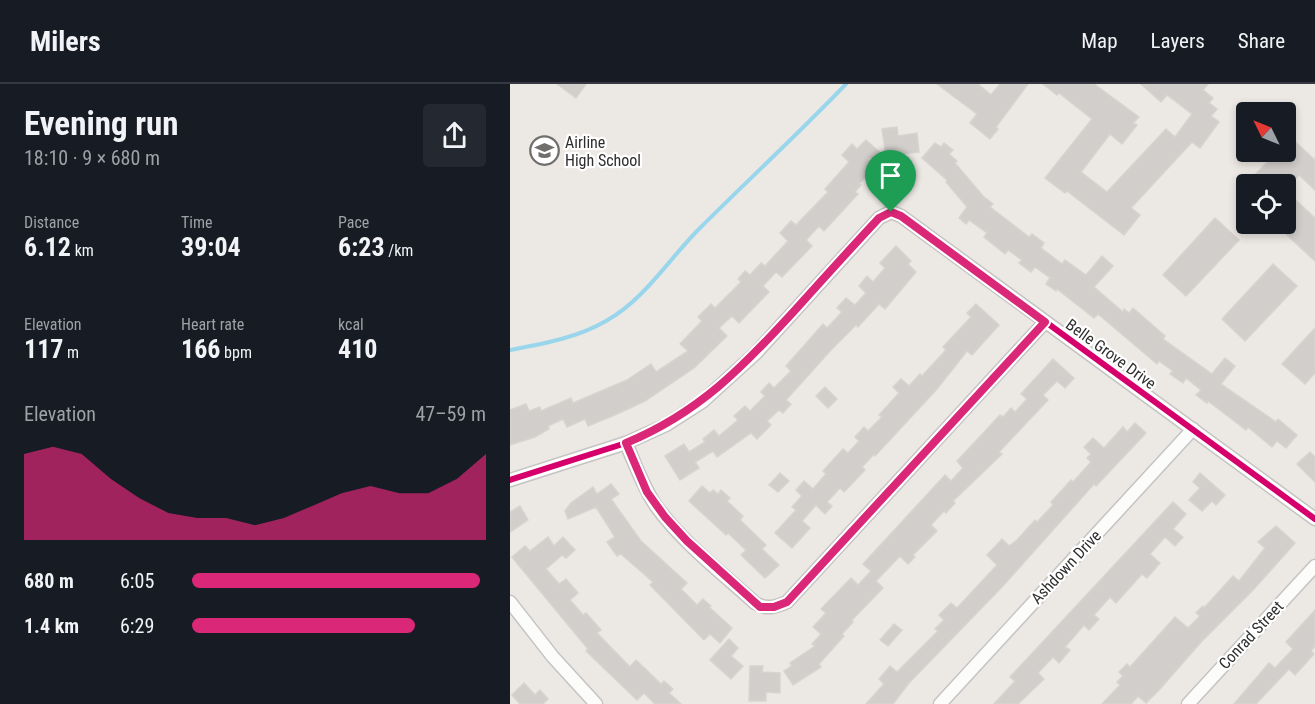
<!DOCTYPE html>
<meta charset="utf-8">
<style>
:root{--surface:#171b24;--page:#242831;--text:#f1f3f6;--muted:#9ea1a6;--line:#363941;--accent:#db2777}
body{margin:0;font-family:"Roboto Condensed",sans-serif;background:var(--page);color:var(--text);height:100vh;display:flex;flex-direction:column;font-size:22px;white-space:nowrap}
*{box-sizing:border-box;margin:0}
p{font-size:20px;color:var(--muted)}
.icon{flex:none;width:33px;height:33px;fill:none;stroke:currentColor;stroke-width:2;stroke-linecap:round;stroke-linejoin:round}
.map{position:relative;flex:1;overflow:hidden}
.details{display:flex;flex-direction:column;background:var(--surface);width:510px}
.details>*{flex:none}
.needle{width:39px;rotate:313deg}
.fabs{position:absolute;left:726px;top:18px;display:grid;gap:12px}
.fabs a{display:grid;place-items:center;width:60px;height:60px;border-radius:6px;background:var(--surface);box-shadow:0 3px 9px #0003;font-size:30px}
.pin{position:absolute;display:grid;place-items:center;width:51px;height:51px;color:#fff;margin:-62px -26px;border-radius:50% 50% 50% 0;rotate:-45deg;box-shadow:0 0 6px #0007}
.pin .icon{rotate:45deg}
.round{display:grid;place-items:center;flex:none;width:63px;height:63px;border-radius:6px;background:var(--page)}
.headline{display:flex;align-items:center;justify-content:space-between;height:102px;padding:0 24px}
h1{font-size:33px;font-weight:700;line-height:45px}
.figures{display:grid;grid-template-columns:repeat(3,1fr);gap:9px;height:102px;padding:6px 24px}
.figures div{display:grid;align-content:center}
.figures b{font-size:26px;font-weight:700}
.figures small{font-size:16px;font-weight:400}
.figures p{font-size:16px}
.chart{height:168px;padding:12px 24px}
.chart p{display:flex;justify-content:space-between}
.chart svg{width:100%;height:108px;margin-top:6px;fill:var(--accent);opacity:.7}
ul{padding:0 24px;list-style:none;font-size:20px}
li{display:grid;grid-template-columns:96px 72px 1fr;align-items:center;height:45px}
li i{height:15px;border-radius:8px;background:var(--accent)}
header{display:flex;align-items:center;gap:36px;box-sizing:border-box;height:84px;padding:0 30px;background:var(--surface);border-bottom:2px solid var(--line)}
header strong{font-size:28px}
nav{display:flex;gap:33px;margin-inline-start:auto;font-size:21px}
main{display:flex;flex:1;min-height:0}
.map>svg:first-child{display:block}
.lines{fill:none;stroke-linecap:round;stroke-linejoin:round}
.stream{stroke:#99d6ec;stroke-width:4}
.building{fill:#d1cecb;stroke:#d7d4d0;stroke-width:1.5}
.street-casing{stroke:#c5c4c5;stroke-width:15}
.street{stroke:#fcfcfb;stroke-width:12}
.cycleway-casing{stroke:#fff;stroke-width:10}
.cycleway{stroke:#d6006c;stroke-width:6}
.route-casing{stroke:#fff;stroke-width:12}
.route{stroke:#db2777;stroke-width:8}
.labels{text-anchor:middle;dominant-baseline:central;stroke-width:4.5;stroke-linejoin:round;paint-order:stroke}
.poi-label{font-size:16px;fill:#2e2e2e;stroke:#fff;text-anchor:start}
.street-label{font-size:16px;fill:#2e2e2e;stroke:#fff}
</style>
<header>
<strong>Milers</strong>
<nav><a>Map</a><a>Layers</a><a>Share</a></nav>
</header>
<main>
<section class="details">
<div class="headline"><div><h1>Evening run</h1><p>18:10 · 9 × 680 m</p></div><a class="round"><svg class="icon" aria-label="share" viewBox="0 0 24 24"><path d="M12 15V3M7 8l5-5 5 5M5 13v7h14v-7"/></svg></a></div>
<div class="figures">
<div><p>Distance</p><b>6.12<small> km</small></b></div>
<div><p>Time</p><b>39:04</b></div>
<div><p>Pace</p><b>6:23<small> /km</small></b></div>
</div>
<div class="figures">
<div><p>Elevation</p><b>117<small> m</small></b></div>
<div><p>Heart rate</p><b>166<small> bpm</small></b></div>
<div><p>kcal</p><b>410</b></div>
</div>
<div class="chart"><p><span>Elevation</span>47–59 m</p>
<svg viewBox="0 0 160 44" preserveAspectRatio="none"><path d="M0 44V9L10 6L20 9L30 19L40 27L50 33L60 35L70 35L80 38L90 35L100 30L110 25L120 22L130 25L140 25L150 19L160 9V44z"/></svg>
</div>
<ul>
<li><b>680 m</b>6:05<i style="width:98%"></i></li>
<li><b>1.4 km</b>6:29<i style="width:76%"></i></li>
</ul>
</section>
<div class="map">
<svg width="805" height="620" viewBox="0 0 805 620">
<rect width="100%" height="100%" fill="#ece8e4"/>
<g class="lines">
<!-- stream -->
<path class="stream" d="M 0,266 C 32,260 67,254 96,237 C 135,215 158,176 189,145 C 238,96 288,50 336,0"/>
</g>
<!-- building -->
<g class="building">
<polygon points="47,0 76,0 66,14"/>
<polygon points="427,0 468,0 481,11 490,0 518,0 486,43 488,45 480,55 460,39 467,30"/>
<polygon points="533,0 584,0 629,33 623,39 627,41 612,60 600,50 571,88 597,108 656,45 665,53 682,30 657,11 651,18 631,0 698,0 693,6 703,14 699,19 707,25 701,32 709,38 690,64 682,58 621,124 630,131 614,151 557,107 555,109 535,94 582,35 549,9 547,11"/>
<polygon points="387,43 388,52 407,49 409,68 376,72 372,45"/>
<polygon points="780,53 805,76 805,106 789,91 780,100 736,100 767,68 776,68 776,58"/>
<polygon points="356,56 375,73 358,75 366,82 349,100 351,101 345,108 348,110 314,147 309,142 296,156 302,162 272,193 266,188 253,202 259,208 229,239 222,232 209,244 217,252 184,284 135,317 107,330 78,342 75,335 57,343 53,335 38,342 39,345 25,353 0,361 0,326 16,320 19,327 30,323 31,327 61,314 63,319 117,296 141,280 146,288 178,267 170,260 192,237 188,233 201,220 205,224 231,198 228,195 235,187 240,191 251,179 255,182 278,157 270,149 281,137 286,141 318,108 315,105 339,78 332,71 342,60 347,65"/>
<polygon points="425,59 431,63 434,59 443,66 439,70 447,77 445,79 473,112 483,120 480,123 519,153 522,150 534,159 531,164 552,180 555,176 576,191 592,172 603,182 584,203 613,228 614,225 619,229 623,224 655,252 653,255 702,290 715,274 725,282 711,300 766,338 768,335 787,351 776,364 767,357 762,363 738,343 736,346 698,317 697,319 686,311 691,306 676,294 673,299 660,290 663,287 649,277 647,280 588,230 584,234 547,205 546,207 536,200 540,194 525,183 521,188 509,179 512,176 498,166 495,170 474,153 477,149 459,136 456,140 449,134 457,123 436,98 437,96 412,74"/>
<polygon points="776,107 805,134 805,177 765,140 776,140"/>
<polygon points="705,134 729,156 676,212 653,191"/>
<polygon points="386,162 401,177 398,180 406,188 375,225 369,220 348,243 346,241 321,266 276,316 281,320 273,329 269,326 257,337 261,341 247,355 241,349 207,373 203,367 185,378 189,384 170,396 155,372 174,360 179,368 195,358 193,355 204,346 209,352 228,336 224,332 235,322 240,327 255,312 251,308 259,299 264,304 281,287 276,282 313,240 317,244 332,228 327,224 336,214 345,221 356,209 349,202 357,192 363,198 375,184 370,179"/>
<polygon points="763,180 787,202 735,257 712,235"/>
<polygon points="466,220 489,241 462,271 457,267 427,305 365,372 364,370 352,383 355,386 334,408 330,404 317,418 322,422 315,430 306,421 292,437 300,444 282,464 265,449 286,426 282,423 292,412 286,406 294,397 303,405 316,390 313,387 333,365 338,369 349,357 345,353 354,343 358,347 372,333 369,331 389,309 383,303 391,295 399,302 410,290 412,292 436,266 433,263 461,233 457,229"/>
<polygon points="805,244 805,289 795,300 772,280"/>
<polygon points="543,275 564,294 555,304 547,297 533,311 538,316 489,368 492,370 443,417 445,419 436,429 434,427 421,441 427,447 403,471 405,473 398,480 390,472 366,497 373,504 342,536 343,538 332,550 334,552 309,580 311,583 283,601 274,587 282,582 280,579 305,562 302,560 311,550 303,543 316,529 311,525 341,494 348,501 361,487 353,480 435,391 441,397 453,384 447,377 490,331 493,333 501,324 505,328 517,315 511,310"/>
<polygon points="315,303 327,315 318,324 306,312"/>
<polygon points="625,339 636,349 586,402 584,400 492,503 399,599 383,620 356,620 374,600 369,595 380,582 387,588 428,547 425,545 434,536 429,531 441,519 447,524 487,481 477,471 492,455 499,462 507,456 525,436 527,438 543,421 541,418 561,396 563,398 581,378 577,374 581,370 574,363 583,354 594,364 613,343 617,348"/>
<polygon points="800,368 805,373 805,398 787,380"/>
<polygon points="270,389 279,397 268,408 259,401"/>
<polygon points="690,389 715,411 706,421 702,417 692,427 679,416 690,404 683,398"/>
<polygon points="101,400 109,410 101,415 131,457 177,499 171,505 187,521 193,515 201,522 199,523 222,544 210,559 200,550 194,556 140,501 143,498 111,470 107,472 97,458 105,453 86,423 58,435 55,427 61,419 83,403 87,410"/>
<polygon points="192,402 200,409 203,406 208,410 211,406 220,414 217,417 233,432 230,436 256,461 252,465 269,481 255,494 231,471 236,466 218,449 216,451 179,417"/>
<polygon points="663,418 676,430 663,445 673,453 665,462 655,453 640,470 650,479 637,494 632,490 606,519 600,513 584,531 589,535 579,546 574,541 555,563 560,566 549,579 543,573 528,589 534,595 508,620 484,620 505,597 500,593"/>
<polygon points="10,422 18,436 0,448 0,428"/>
<polygon points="766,442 785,459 744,505 692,557 650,605 636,619 628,612 621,620 592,620 610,601 607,598 613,592 609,588 617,580 620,583 665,533 678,544 690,532 686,529 693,522 694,524 723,492 729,497 755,464 748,458"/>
<polygon points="38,453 44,462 53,453 65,466 56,474 52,471 36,485 49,500 56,495 68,509 60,516 73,531 76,529 91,546 87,549 120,583 126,576 151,600 154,597 163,605 159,609 171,620 145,620 134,609 127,616 76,567 78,565 2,473 15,462 20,467"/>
<polygon points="805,526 805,562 801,567 804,570 785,591 779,585 746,620 724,620 759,579 765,584 783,565 776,558"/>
<polygon points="384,540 392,546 378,562 370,556"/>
<polygon points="219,555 228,564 221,572 233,582 221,595 200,576"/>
<polygon points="240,582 253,582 252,588 270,589 270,609 256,608 256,617 239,617"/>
<polygon points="14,599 25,611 30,606 38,615 33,620 10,620 2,611"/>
</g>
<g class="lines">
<defs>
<g id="street">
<path d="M 116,359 C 125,380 133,403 146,422 C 173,459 211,488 245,519 C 256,526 266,523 277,518 L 535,238"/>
<polyline points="0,396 116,359 156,341 192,318 246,269 369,134 381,128 391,132 805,435"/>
<polyline points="0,518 43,573 86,620"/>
<polyline points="430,620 683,345"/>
<polyline points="678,620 805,482"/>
</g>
</defs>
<!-- street casing -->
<use href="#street" class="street-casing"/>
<!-- street -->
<use href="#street" class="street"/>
<defs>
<g id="cycleway">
<path d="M 116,359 C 125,380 133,403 146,422 C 173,459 211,488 245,519 C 256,526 266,523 277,518 L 535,238"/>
<polyline points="0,396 116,359 156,341 192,318 246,269 369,134 381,128 391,132 805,435"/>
</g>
</defs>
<!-- cycleway casing -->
<use href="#cycleway" class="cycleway-casing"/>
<!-- cycleway -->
<use href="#cycleway" class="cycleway"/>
</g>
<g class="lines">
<defs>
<path id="route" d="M 381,128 L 391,132 L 535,238 L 277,518 L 264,523 L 250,523 L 177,457 L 155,433 L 137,408 L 116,359 C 189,329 234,282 286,225 C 313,195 341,164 369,134 Z"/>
</defs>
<!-- route casing -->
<use href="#route" class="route-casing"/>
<!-- route -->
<use href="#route" class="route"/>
</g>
<!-- icons -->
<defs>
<symbol id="school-ring" viewBox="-11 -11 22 22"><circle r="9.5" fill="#fff" stroke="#706f6e" stroke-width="1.5"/><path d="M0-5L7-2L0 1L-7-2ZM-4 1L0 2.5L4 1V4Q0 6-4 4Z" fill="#706f6e"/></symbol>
</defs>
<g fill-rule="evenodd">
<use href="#school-ring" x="18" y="50" width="33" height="33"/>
</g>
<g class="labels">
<!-- poi labels -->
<g class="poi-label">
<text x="55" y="58">Airline<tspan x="55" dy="18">High School</tspan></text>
</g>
<!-- street labels -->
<g class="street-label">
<text transform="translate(601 270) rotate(36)">Belle Grove Drive</text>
<text transform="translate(556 483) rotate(-47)">Ashdown Drive</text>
<text transform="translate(741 551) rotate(-47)">Conrad Street</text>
</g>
</g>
</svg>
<div class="fabs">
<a><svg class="needle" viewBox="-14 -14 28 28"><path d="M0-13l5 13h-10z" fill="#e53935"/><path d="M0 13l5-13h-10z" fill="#9ea1a6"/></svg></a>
<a><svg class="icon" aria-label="locate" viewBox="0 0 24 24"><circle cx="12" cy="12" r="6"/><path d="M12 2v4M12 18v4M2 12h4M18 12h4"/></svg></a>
</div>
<div class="pin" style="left:381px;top:128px;background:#1e9e55"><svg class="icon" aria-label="arrive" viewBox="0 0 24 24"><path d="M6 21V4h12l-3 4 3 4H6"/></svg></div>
</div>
</main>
